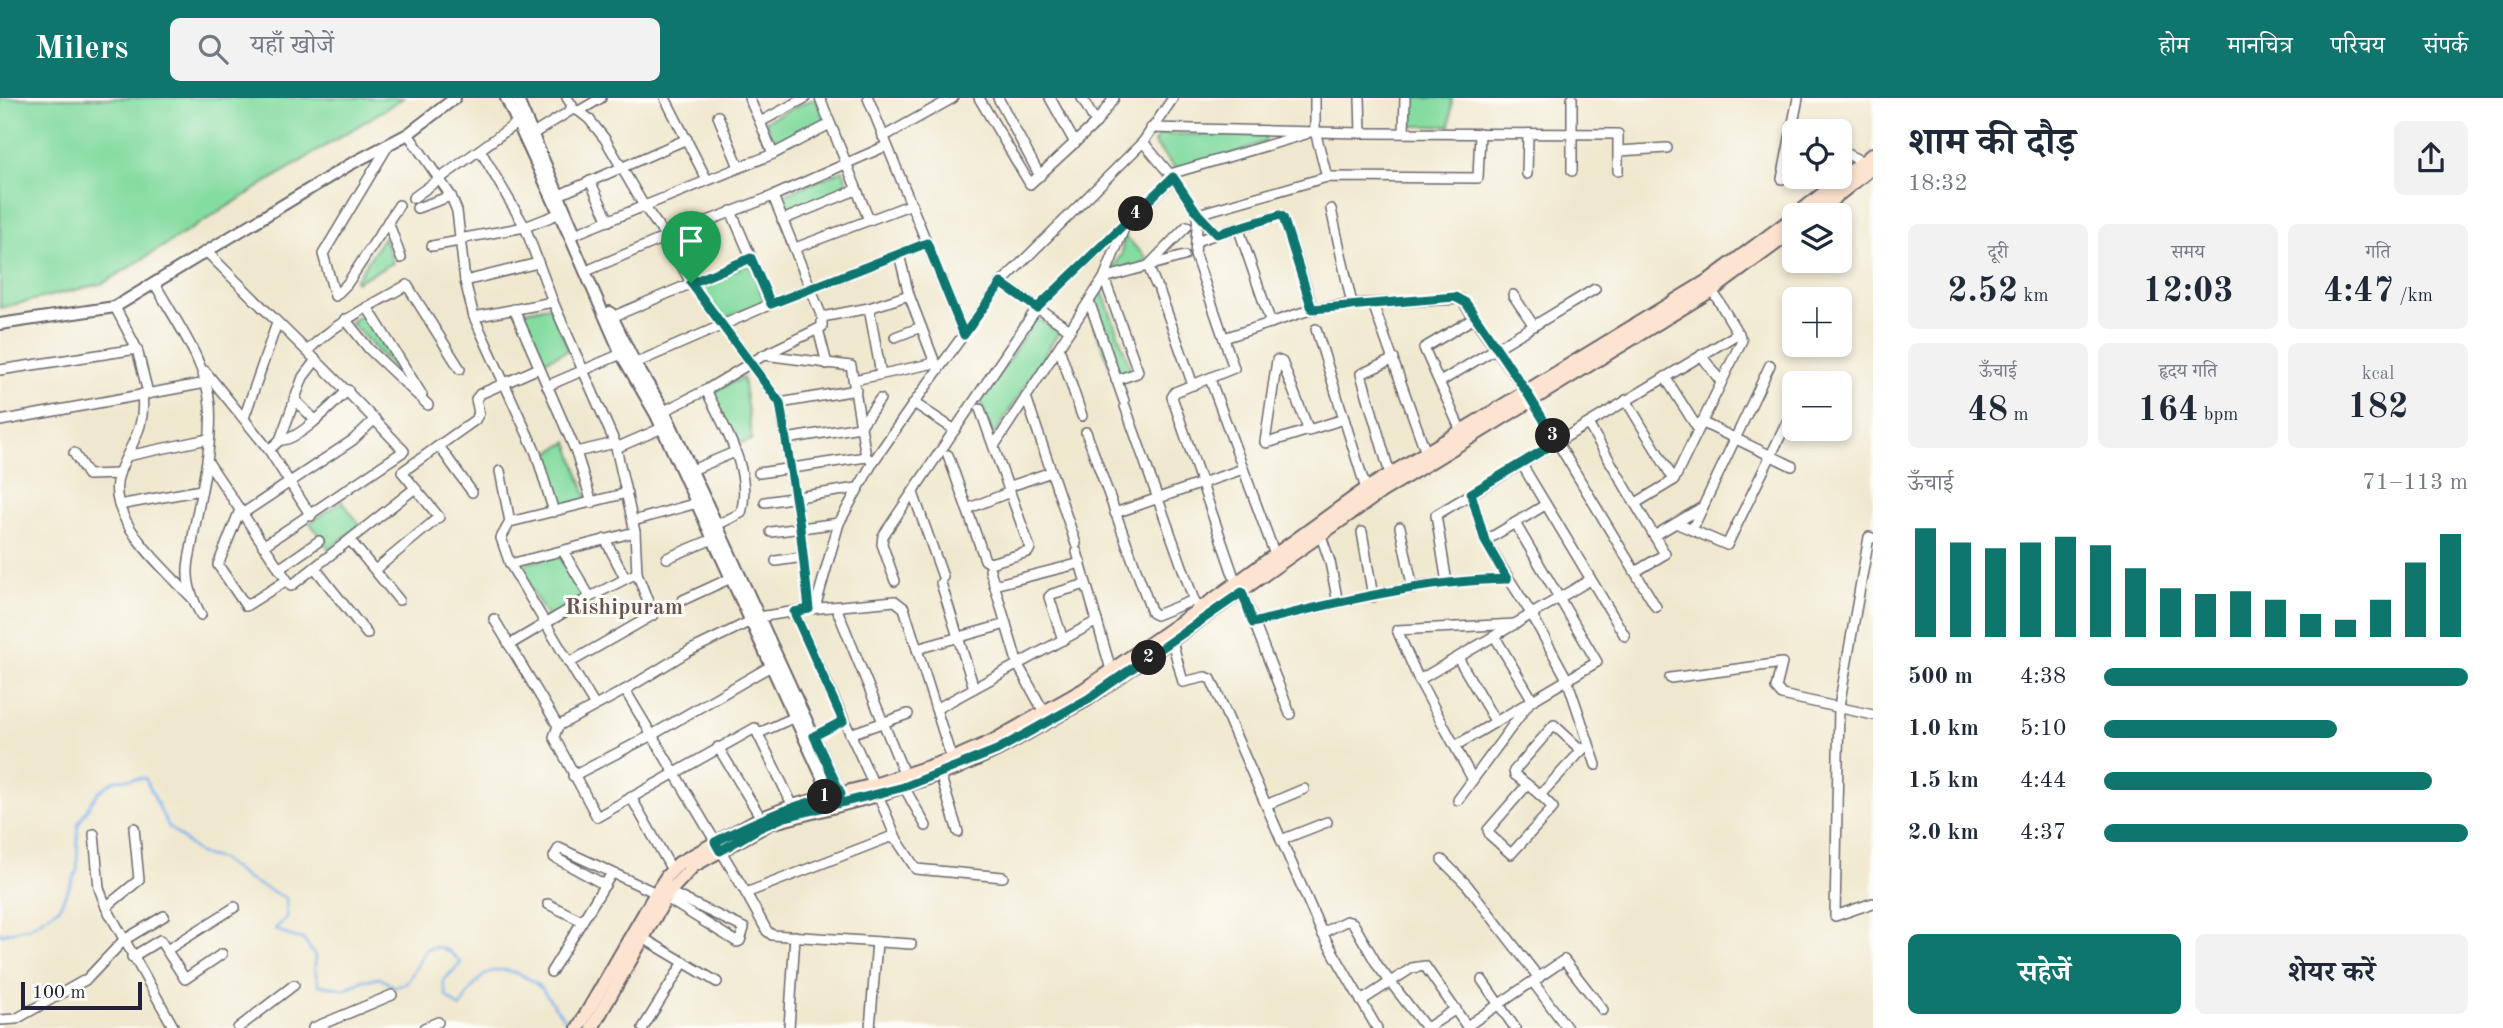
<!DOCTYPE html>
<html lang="hi">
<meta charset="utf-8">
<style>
:root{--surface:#fff;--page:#f2f2f3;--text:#1f2937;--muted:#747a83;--accent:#0f766e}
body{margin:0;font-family:"Old Standard TT","Noto Serif Devanagari",serif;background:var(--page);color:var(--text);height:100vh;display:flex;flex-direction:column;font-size:26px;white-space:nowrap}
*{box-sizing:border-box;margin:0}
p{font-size:23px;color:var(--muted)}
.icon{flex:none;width:38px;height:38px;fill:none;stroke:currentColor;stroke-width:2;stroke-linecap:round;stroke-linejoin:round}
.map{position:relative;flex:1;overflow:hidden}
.side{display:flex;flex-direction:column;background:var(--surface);width:630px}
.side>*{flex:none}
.tools{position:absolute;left:1782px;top:21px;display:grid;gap:14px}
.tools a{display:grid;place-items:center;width:70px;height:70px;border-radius:10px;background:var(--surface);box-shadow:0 4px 10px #0003;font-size:35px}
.scale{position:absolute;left:21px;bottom:18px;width:121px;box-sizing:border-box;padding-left:7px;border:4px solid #22223b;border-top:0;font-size:19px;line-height:24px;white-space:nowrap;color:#22223b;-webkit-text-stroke:5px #fdfcf7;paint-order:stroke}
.pin{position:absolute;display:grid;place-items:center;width:60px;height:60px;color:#fff;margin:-72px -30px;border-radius:50% 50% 50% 0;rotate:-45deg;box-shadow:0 0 7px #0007}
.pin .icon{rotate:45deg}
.km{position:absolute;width:35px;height:35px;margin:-18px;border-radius:50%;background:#222;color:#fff;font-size:19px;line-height:35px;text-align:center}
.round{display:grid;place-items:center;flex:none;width:74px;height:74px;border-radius:10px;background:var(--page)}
.headline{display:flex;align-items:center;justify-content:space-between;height:119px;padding:0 35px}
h1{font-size:38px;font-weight:700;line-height:52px}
.stats{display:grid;grid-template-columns:repeat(3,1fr);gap:10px;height:119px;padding:7px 35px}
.stats div{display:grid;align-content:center;border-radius:10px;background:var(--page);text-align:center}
.stats b{font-size:35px;font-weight:700}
.stats small{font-size:19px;font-weight:400}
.stats p{font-size:19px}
.chart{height:196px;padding:14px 35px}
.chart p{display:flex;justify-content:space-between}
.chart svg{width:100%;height:126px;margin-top:7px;stroke:var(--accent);stroke-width:6}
.cta{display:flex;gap:14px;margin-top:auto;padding:14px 35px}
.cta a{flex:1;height:80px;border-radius:10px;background:var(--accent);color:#fff;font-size:28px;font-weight:700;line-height:80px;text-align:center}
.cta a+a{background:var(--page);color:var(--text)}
ul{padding:0 35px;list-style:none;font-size:23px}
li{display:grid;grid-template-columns:112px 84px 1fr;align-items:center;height:52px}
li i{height:18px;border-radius:9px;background:var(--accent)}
header{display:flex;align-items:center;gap:42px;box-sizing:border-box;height:98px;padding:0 35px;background:var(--accent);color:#fff}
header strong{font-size:33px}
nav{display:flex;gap:38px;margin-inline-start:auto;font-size:24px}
.search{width:490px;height:63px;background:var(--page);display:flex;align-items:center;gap:18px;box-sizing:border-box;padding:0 24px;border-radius:10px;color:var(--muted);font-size:26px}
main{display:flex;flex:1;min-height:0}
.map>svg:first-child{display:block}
.green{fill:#85dca0;stroke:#547f6e;stroke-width:2}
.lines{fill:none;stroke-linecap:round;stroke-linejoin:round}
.stream{stroke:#7eb4ed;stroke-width:2.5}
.minor-casing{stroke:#6a676e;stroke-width:12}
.tertiary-casing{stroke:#6a676e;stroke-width:14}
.secondary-casing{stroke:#6a676e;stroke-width:16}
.minor{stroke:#fff;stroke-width:9}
.tertiary{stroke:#fff;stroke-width:10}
.secondary{stroke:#fde4d0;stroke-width:12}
.route-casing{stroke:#fff;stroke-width:14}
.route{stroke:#0f766e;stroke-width:9}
.labels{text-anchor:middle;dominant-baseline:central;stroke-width:6;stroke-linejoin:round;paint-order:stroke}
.neighbourhood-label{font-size:23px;font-weight:bold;fill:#685550;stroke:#fdfcf7}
</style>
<header>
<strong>Milers</strong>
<div class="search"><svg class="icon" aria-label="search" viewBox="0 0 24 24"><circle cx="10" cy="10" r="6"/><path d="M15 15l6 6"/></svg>यहाँ खोजें</div>
<nav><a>होम</a><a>मानचित्र</a><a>परिचय</a><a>संपर्क</a></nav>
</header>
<main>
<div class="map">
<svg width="1873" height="930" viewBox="0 0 1873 930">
<rect width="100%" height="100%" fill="#fdfcf7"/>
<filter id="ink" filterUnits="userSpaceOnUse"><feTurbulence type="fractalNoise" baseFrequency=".0143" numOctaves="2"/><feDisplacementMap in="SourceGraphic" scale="14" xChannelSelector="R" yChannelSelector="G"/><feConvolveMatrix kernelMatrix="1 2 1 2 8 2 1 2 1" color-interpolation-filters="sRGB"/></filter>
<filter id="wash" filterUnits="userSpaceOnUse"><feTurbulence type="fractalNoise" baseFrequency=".00686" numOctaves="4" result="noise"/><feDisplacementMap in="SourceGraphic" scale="28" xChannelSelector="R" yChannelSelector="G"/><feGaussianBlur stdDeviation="1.57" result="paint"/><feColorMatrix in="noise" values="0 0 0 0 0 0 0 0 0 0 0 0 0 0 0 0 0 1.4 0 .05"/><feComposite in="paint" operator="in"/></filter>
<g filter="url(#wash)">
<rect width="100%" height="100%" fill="#f0e8ce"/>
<!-- green -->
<g class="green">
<polygon points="0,0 403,0 104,185 0,210"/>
<polygon points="815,0 826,25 776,51 765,23"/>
<polygon points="1410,0 1452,0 1450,28 1409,28"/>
<polygon points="1160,36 1265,37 1266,44 1178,74 1154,45"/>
<polygon points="843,72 849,89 785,117 779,99"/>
<polygon points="1123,137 1147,160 1138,169 1108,177 1122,156"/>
<polygon points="384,139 393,165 356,184 355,182"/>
<polygon points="749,166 765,204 721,222 698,187"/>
<polygon points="1099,192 1103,195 1132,274 1114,279 1087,209"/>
<polygon points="550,208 569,252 542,264 520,214"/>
<polygon points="367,214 402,269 396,273 350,224"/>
<polygon points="1036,220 1059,234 994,337 992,337 981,304"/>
<polygon points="743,280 752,342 737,346 711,294"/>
<polygon points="568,344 587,401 557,408 544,357"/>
<polygon points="342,403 360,427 329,451 310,425"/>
<polygon points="558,457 585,499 548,520 517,468"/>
</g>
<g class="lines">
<!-- stream -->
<path class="stream" d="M 0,834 L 2,836 L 30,829 L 59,810 L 77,773 L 78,726 L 98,694 L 115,682 L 145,680 L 168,728 L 200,756 L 221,761 L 247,781 L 286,800 L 287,819 L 275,831 L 290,838 L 303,841 L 315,858 L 315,873 L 319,887 L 345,891 L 364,882 L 380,880 L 395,889 L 407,885 L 426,851 C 442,846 451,853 461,865 L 443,883 L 446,898 L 460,910 C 471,889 485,865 513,874 C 523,877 533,882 541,890 C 552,903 559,918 573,928"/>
</g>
</g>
<g filter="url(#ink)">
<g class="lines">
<defs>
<g id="minor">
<polyline points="665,0 707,82"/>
<polyline points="749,0 760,24"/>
<polyline points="820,0 869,122"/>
<polyline points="868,0 964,237"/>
<polyline points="979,0 1030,86 1096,25 1114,0"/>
<polyline points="998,0 1040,78"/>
<polyline points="1050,0 1075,45"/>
<polyline points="1082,0 1096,25"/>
<polyline points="1173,0 1143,44 1173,80 1198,116 1217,136 1196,143"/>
<polyline points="1315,0 1315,33 1327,79"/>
<polyline points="1360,0 1361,35"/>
<polyline points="1572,0 1572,73"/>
<polyline points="572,11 579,13 589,21 605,41 644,108 666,139 691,185 780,305 800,429 809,511"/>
<polyline points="579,13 601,0"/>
<polyline points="718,18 739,69"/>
<polyline points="1151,30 1361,35 1618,36 1618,73"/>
<polyline points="1404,35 1405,0"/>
<polyline points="408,36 451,98 457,113 465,183 474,219 536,355 554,414"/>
<polyline points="533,36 570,13 572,7 567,0"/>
<polyline points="883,39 953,0"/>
<polyline points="388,48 323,156 335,198 347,186 399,107"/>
<polyline points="480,52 525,129 553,204 615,345 635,434 637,475 653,517 569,565"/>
<polyline points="1839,52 1863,64"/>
<polyline points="1619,53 1667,50"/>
<polyline points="773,56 760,24 805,0"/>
<polyline points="1170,76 1306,36"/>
<polyline points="1527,76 1528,37"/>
<polyline points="1782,81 1798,0"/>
<polyline points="590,83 609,123"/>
<polyline points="559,97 687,41"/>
<polyline points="413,100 518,24"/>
<polyline points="417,110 451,98"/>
<polyline points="1331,111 1352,206"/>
<polyline points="731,113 771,206"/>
<polyline points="1198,116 1195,157 1234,270 1175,294 1172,299 1236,485"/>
<polyline points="1198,116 1327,79 1478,80 1480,35"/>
<polyline points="782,122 856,92"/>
<polyline points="388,123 401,160"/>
<polyline points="1238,129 1271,225"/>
<polyline points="575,136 773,56 830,26"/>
<polyline points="1217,136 1280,117 1283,119 1313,211"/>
<polyline points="459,141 525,129 558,116"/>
<polyline points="432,148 459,143"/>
<polyline points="795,150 912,106"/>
<path d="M 206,153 C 272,220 341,284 404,353 L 263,448"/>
<polyline points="899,156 909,197"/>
<polyline points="591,171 666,139 773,98 886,48"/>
<polyline points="465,183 538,165"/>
<polyline points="1001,185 1070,232"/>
<path d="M 155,186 C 176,224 206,263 210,307 C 213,351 200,396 193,439 C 192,451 187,464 188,476 C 188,491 194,504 201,517"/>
<polyline points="1156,187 1148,168 1187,128"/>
<polyline points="1159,192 1193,287"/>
<polyline points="1513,197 1534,228"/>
<polyline points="1089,203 1124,303"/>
<polyline points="1373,206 1426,355"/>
<polyline points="115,209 137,251 148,295"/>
<polyline points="367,209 422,297"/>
<polyline points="869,210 881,276"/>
<polyline points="514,211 576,354 592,405"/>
<polyline points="474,219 553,204"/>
<polyline points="612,219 751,160"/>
<polyline points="822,219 869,210 909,197 935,265"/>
<polyline points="345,221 369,251 428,307"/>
<polyline points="818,231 827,266"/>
<polyline points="1316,231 1366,391"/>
<polyline points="895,239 921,229"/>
<polyline points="1224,240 1313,211 1352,206 1461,201 1532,302 1656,509"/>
<polyline points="1059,250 1082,318"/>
<path d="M 307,253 C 338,223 370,208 407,187 L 460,271"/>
<polyline points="764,257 851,268 866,359"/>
<polyline points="1701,257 1721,284"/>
<polyline points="631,267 771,206 927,145"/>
<polyline points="0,272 137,251"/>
<polyline points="205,273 269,352 311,418"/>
<polyline points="1665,279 1698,331"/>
<polyline points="1210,281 1275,457"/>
<polyline points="854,282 935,265 937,267"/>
<polyline points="1116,282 1137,275 1138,273 1104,180 1184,158"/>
<polyline points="1440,284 1595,191"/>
<polyline points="547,288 621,256"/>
<path d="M 706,292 C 724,329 753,373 741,415 L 717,427"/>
<path d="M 142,296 C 146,330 132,343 120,373 C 101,418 164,470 192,500"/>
<polyline points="1026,299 1076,446"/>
<polyline points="294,301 315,322"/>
<polyline points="1626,302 1674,382"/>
<polyline points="780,305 856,292"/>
<polyline points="914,305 955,332"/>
<polyline points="1125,308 1195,505"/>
<polyline points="660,315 706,292 764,257 822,229 822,219 773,98"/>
<polyline points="244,320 277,225"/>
<polyline points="0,323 206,285"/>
<polyline points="1701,324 1792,368"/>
<polyline points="1588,326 1665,456 1635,474"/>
<polyline points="1309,333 1282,264 1277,262 1265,344 1267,345 1344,321"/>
<polyline points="1461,333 1424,250 1476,219"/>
<polyline points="1086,334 1152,515 1156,517 1194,502"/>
<polyline points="786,341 860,329 880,301"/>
<path d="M 280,342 C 299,343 334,305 348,292"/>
<polyline points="439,348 472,394"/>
<polyline points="994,348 1104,180 1125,128"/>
<polyline points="616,350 662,330"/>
<polyline points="269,352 280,342 303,279 316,262"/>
<polyline points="576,354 615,345"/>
<polyline points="74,355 88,377 119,376"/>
<polyline points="948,357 985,462 990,465 1028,454 1030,450 980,311"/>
<polyline points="127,358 208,341"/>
<polyline points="208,364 291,488 414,391"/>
<polyline points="1521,365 1625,538"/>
<polyline points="692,372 735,354"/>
<polyline points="500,373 510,424 501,440 510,466 595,608"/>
<polyline points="759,375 866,359 871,362"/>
<polyline points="1390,376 1361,276 1394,261"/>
<polyline points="1008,389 1051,374"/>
<polyline points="913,395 943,479"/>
<polyline points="1471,395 1485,443 1532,517 1567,581 1596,667"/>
<polyline points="765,404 857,390"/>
<polyline points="1636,405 1674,382 1742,242 1709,187"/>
<polyline points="119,407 201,392"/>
<polyline points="967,411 1010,394"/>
<polyline points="240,412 218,467 246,508 287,482"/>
<polyline points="1115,415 1243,371"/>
<polyline points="242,416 353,342 375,321"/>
<polyline points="633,423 697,405"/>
<polyline points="510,424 627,395"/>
<polyline points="1678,426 1727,447 1794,310"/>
<polyline points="1400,429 1413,491"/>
<polyline points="1319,432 1330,464 1338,505"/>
<polyline points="1692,432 1770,267"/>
<polyline points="771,434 839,425"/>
<polyline points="1362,434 1373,499"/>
<polyline points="1654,438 1701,410"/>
<polyline points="1873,440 1869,439 1839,608 1835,818 1873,805"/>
<polyline points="605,441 625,480"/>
<polyline points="350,442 399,502"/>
<polyline points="1485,443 1545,407"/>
<polyline points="563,453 590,499"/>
<polyline points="1077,454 1111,572"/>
<polyline points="667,460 713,441"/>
<polyline points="776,463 803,459"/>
<polyline points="510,466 635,434"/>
<polyline points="315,470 367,536"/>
<polyline points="279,471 319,443"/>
<polyline points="375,472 439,419 402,374 475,322 479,315 476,301 480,296 539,270"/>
<polyline points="990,472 1018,567 1044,614"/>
<polyline points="895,483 882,446 883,438 1037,210 1173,80"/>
<polyline points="941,485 974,590"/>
<polyline points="1447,485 1436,417 1739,235"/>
<polyline points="994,487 1081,465"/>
<polyline points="1242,494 1290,616"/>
<polyline points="683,502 731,480"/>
<polyline points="836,509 905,678"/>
<polyline points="815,510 839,425 873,364 914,305 1001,185 1143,44"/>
<polyline points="794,514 874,687"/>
<polyline points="494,521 558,628 554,639 597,719 755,630 793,708"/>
<path d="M 1253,525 C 1336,505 1422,482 1507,481"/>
<polyline points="1063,542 1049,499 1052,496 1086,486"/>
<polyline points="1172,543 1183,584 1205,579 1211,581 1322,835 1377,930"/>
<polyline points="509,547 590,499 637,475"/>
<polyline points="917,551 1006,526"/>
<polyline points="1458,560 1495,623"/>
<polyline points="1670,580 1782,565 1776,590 1782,597 1873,617"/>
<polyline points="1419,582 1590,482"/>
<polyline points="625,592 746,795 767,833 772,837 911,846"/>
<polyline points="936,611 1097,523"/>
<polyline points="558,628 625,592 689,553 759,519 809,511 895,503 904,510 953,665"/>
<polyline points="759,635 795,619"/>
<polyline points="850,636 908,616"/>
<polyline points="814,638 843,623"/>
<polyline points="1455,648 1597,564 1515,425"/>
<polyline points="718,649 761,720"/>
<polyline points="940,676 958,734"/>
<polyline points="573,678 652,637 771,568"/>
<polyline points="1472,680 1419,582 1397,532 1516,526"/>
<path d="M 1527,687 L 1488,732 L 1490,737 L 1511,756 L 1553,710 C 1542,697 1528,687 1515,677 L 1514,673 L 1554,627 L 1581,652"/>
<polyline points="904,689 926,728"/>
<polyline points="878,697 897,742"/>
<polyline points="1540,697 1584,650"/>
<polyline points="631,699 672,772"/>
<polyline points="1458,702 1532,601 1495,539"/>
<polyline points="1266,707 1304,691"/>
<polyline points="94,736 99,790 106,809 174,930"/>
<polyline points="1281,742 1327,724"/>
<polyline points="1442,762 1467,787 1539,880"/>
<polyline points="605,787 554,759 559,750 656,795"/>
<polyline points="746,795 890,739 897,742 916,771 1003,779"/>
<polyline points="666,800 737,844 740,843 744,830 669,794"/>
<polyline points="548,806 582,823"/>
<polyline points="106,809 139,782 134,730"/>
<polyline points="1322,835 1346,823 1353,825 1378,868 1426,930"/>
<polyline points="643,840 717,884"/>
<polyline points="167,852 235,809"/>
<polyline points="132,859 160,842 185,881 222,856"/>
<polyline points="551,874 612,775"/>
<polyline points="1482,882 1515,930"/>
<polyline points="1533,884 1567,930"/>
<polyline points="1361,903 1412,870 1425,868 1468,930"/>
<polyline points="0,922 16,921 87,881 124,842 164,818"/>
<polyline points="1467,928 1564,862 1603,912"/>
<polyline points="238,930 294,887"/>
<polyline points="313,930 392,897"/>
<polyline points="424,930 438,924"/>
<polyline points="643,930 684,864"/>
<polyline points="789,930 795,838"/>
<polyline points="870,930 877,844"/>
<polyline points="1427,930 1456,911"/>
</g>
<g id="tertiary">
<polyline points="506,0 570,139 621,256 656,317 834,705"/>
<polyline points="517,0 574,133"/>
<polyline points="610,214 635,265 665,314 843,702"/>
<polyline points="0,226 115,209 349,67 408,36 455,0"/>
</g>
<g id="secondary">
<polyline points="1796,117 1873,56"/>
<polyline points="1813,117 1873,69"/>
<polyline points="578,930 656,795 667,778 679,765 755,723 793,708 874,687 952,661 993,643 1083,592 1217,499 1366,391 1712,180 1794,119"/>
<polyline points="592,930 669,794 693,768 770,725 878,697 955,671 997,652 1088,601 1381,394 1717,189 1794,132"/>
</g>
</defs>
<!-- minor casing -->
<use href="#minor" class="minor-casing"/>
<!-- tertiary casing -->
<use href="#tertiary" class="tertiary-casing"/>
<!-- secondary casing -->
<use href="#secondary" class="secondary-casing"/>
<!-- minor -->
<use href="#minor" class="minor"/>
<!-- tertiary -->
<use href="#tertiary" class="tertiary"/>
<!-- secondary -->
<use href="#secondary" class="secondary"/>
</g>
</g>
<g class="lines" filter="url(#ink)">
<defs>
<path id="route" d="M 1173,79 L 1198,116 L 1217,136 L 1280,117 L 1283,119 L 1312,211 L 1455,199 L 1466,205 L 1526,293 L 1557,344 L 1471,395 L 1485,443 L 1507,481 C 1427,482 1332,505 1253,525 L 1242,494 L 1088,601 L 997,652 L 904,689 L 782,720 L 759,730 L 720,753 L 715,744 C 756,722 795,706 841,696 L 814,638 L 843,623 L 794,514 L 809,511 L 800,429 L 780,305 L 691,185 L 751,160 L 771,206 L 927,145 L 964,237 L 1001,185 L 1037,210 Z"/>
</defs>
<!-- route casing -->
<use href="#route" class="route-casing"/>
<!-- route -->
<use href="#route" class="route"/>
</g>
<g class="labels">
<!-- neighbourhood labels -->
<g class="neighbourhood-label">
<text x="624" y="509">Rishipuram</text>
</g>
</g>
</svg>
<div class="tools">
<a><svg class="icon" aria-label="locate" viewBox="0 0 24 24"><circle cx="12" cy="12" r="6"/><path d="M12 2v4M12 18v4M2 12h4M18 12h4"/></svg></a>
<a><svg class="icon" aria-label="layers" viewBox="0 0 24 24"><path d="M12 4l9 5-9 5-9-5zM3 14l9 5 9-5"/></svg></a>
<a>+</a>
<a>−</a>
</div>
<div class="scale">100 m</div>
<div class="pin" style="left:691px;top:185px;background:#1e9e55"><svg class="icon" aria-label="arrive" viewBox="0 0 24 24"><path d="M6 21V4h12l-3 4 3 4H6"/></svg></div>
<b class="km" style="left:825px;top:699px">1</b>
<b class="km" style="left:1149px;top:560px">2</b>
<b class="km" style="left:1553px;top:338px">3</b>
<b class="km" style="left:1136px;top:116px">4</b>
</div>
<section class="side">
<div class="headline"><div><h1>शाम की दौड़</h1><p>18:32</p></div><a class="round"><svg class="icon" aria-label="share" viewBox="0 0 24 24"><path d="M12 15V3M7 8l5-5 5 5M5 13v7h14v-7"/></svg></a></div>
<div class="stats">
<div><p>दूरी</p><b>2.52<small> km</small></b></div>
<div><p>समय</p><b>12:03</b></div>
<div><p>गति</p><b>4:47<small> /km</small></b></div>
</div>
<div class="stats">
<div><p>ऊँचाई</p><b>48<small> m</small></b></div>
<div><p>हृदय गति</p><b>164<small> bpm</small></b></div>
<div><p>kcal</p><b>182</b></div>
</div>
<div class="chart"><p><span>ऊँचाई</span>71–113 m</p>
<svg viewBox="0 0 160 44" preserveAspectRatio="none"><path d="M5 44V6M15 44V11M25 44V13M35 44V11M45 44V9M55 44V12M65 44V20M75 44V27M85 44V29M95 44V28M105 44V31M115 44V36M125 44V38M135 44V31M145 44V18M155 44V8"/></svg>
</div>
<ul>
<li><b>500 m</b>4:38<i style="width:100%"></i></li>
<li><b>1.0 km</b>5:10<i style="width:64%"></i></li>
<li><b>1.5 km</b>4:44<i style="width:90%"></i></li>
<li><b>2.0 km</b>4:37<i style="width:100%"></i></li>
</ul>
<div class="cta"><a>सहेजें</a><a>शेयर करें</a></div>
</section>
</main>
